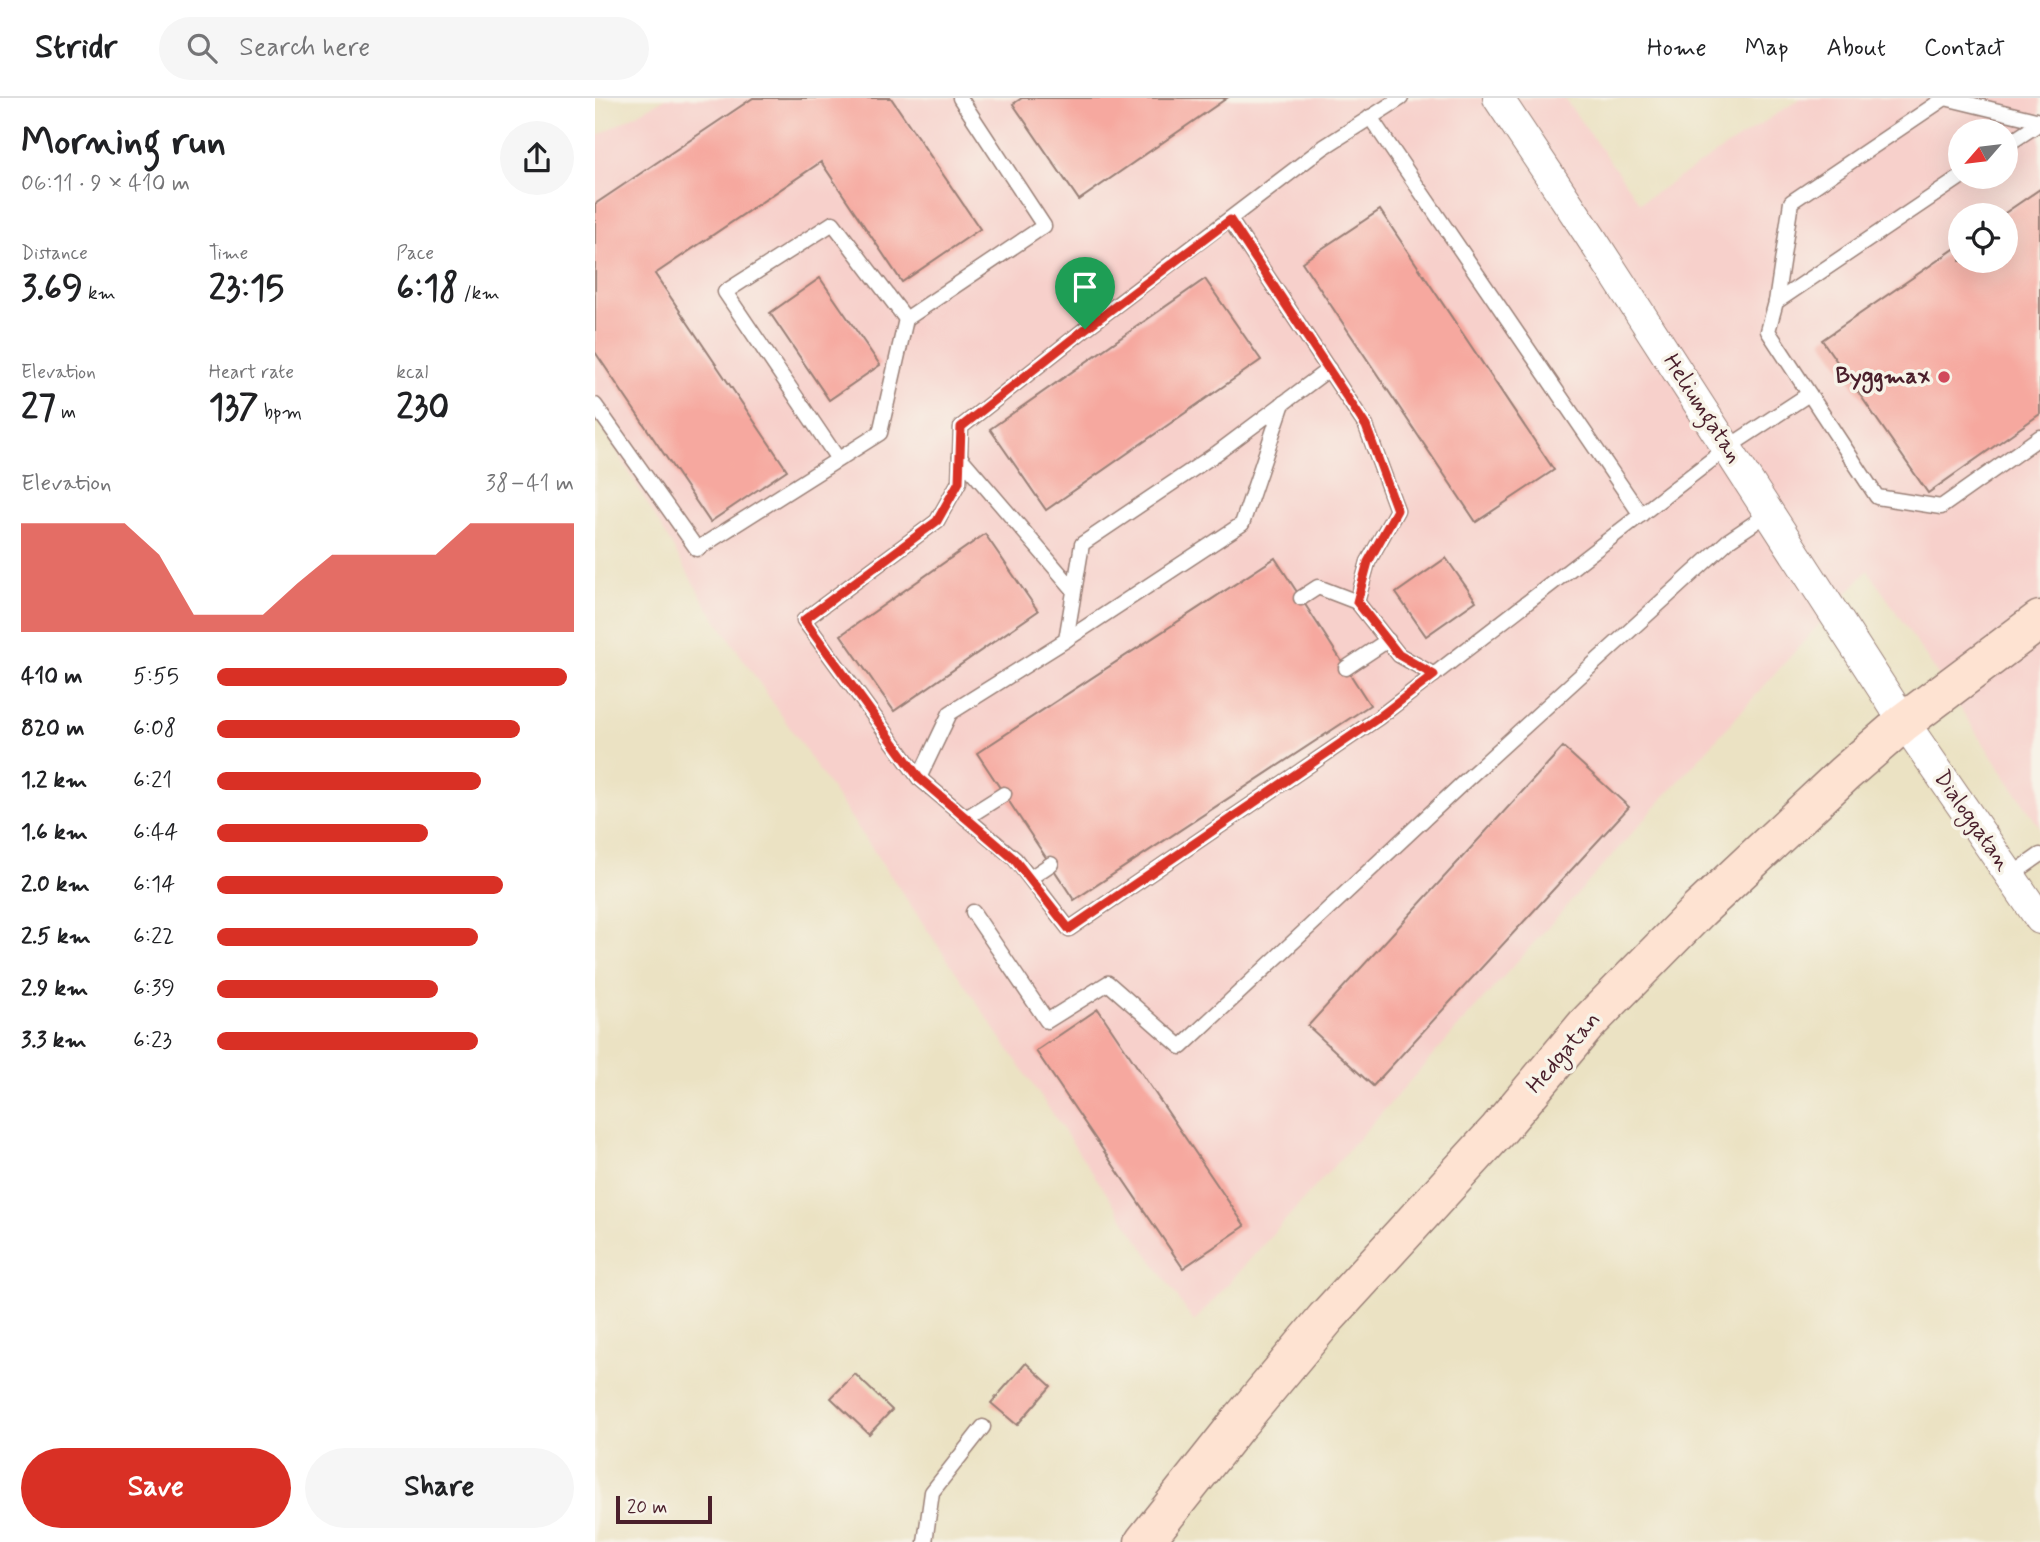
<!DOCTYPE html>
<meta charset="utf-8">
<style>
:root{--surface:#fff;--page:#f6f6f6;--text:#202124;--muted:#757577;--line:#e0e0e0;--accent:#d93025}
body{margin:0;font-family:Mynerve,sans-serif;background:var(--page);color:var(--text);height:100vh;display:flex;flex-direction:column;font-size:26px;white-space:nowrap}
*{box-sizing:border-box;margin:0}
p{font-size:23px;color:var(--muted)}
.icon{flex:none;width:38px;height:38px;fill:none;stroke:currentColor;stroke-width:2;stroke-linecap:round;stroke-linejoin:round}
.map{position:relative;flex:1;overflow:hidden}
.drawer{display:flex;flex-direction:column;background:var(--surface);width:595px}
.drawer>*{flex:none}
.needle{width:46px;rotate:242deg}
.fabs{position:absolute;left:1353px;top:21px;display:grid;gap:14px}
.fabs a{display:grid;place-items:center;width:70px;height:70px;border-radius:50%;background:var(--surface);box-shadow:0 7px 28px #0002;font-size:35px}
.scale{position:absolute;left:21px;bottom:18px;width:96px;box-sizing:border-box;padding-left:7px;border:4px solid #4a1f2b;border-top:0;font-size:19px;line-height:24px;white-space:nowrap;color:#4a1f2b;-webkit-text-stroke:5px #f7f3e8;paint-order:stroke}
.pin{position:absolute;display:grid;place-items:center;width:60px;height:60px;color:#fff;margin:-72px -30px;border-radius:50% 50% 50% 0;rotate:-45deg;box-shadow:0 0 7px #0007}
.pin .icon{rotate:45deg}
.round{display:grid;place-items:center;flex:none;width:74px;height:74px;border-radius:37px;background:var(--page)}
.summary{display:flex;align-items:center;justify-content:space-between;height:119px;padding:0 21px}
h1{font-size:38px;font-weight:700;line-height:52px}
.stats{display:grid;grid-template-columns:repeat(3,1fr);gap:10px;height:119px;padding:7px 21px}
.stats div{display:grid;align-content:center}
.stats b{font-size:35px;font-weight:700}
.stats small{font-size:19px;font-weight:400}
.stats p{font-size:19px}
.chart{height:196px;padding:14px 21px}
.chart p{display:flex;justify-content:space-between}
.chart svg{width:100%;height:126px;margin-top:7px;fill:var(--accent);opacity:.7}
.button{display:flex;gap:14px;margin-top:auto;padding:14px 21px}
.button a{flex:1;height:80px;border-radius:42px;background:var(--accent);color:#fff;font-size:28px;font-weight:700;line-height:80px;text-align:center}
.button a+a{background:var(--page);color:var(--text)}
ul{padding:0 21px;list-style:none;font-size:23px}
li{display:grid;grid-template-columns:112px 84px 1fr;align-items:center;height:52px}
li i{height:18px;border-radius:9px;background:var(--accent)}
header{display:flex;align-items:center;gap:42px;box-sizing:border-box;height:98px;padding:0 35px;background:var(--surface);border-bottom:2px solid var(--line)}
header strong{font-size:33px}
nav{display:flex;gap:38px;margin-inline-start:auto;font-size:24px}
.search{width:490px;height:63px;background:var(--page);display:flex;align-items:center;gap:18px;box-sizing:border-box;padding:0 24px;border-radius:38px;color:var(--muted);font-size:26px}
main{display:flex;flex:1;min-height:0}
.map>svg:first-child{display:block}
.built{fill:#f7d0cb;fill-rule:evenodd}
.building{fill:#f6a89f}
.lines{fill:none;stroke-linecap:round;stroke-linejoin:round}
.lane-casing{stroke:#9a8077;stroke-width:17}
.street-casing{stroke:#9a8077;stroke-width:32}
.secondary-casing{stroke:#9a8077;stroke-width:41}
.lane{stroke:#fff;stroke-width:14}
.street{stroke:#fff;stroke-width:30}
.secondary{stroke:#fee3d2;stroke-width:38}
.route-casing{stroke:#fff;stroke-width:14}
.route{stroke:#d93025;stroke-width:9}
.poi-dot{fill:#d1495b;stroke:#f7f3e8;stroke-width:2.5}
.labels{text-anchor:middle;dominant-baseline:central;stroke-width:7;stroke-linejoin:round;paint-order:stroke}
.poi-label{font-size:23px;font-weight:bold;fill:#4a1f2b;stroke:#f7f3e8;text-anchor:end}
.street-label{font-size:23px;fill:#4a1f2b;stroke:#f7f3e8}
</style>
<header>
<strong>Stridr</strong>
<div class="search"><svg class="icon" aria-label="search" viewBox="0 0 24 24"><circle cx="10" cy="10" r="6"/><path d="M15 15l6 6"/></svg>Search here</div>
<nav><a>Home</a><a>Map</a><a>About</a><a>Contact</a></nav>
</header>
<main>
<section class="drawer">
<div class="summary"><div><h1>Morning run</h1><p>06:11 · 9 × 410 m</p></div><a class="round"><svg class="icon" aria-label="share" viewBox="0 0 24 24"><path d="M12 15V3M7 8l5-5 5 5M5 13v7h14v-7"/></svg></a></div>
<div class="stats">
<div><p>Distance</p><b>3.69<small> km</small></b></div>
<div><p>Time</p><b>23:15</b></div>
<div><p>Pace</p><b>6:18<small> /km</small></b></div>
</div>
<div class="stats">
<div><p>Elevation</p><b>27<small> m</small></b></div>
<div><p>Heart rate</p><b>137<small> bpm</small></b></div>
<div><p>kcal</p><b>230</b></div>
</div>
<div class="chart"><p><span>Elevation</span>38–41 m</p>
<svg viewBox="0 0 160 44" preserveAspectRatio="none"><path d="M0 44V6L10 6L20 6L30 6L40 17L50 38L60 38L70 38L80 27L90 17L100 17L110 17L120 17L130 6L140 6L150 6L160 6V44z"/></svg>
</div>
<ul>
<li><b>410 m</b>5:55<i style="width:98%"></i></li>
<li><b>820 m</b>6:08<i style="width:85%"></i></li>
<li><b>1.2 km</b>6:21<i style="width:74%"></i></li>
<li><b>1.6 km</b>6:44<i style="width:59%"></i></li>
<li><b>2.0 km</b>6:14<i style="width:80%"></i></li>
<li><b>2.5 km</b>6:22<i style="width:73%"></i></li>
<li><b>2.9 km</b>6:39<i style="width:62%"></i></li>
<li><b>3.3 km</b>6:23<i style="width:73%"></i></li>
</ul>
<div class="button"><a>Save</a><a>Share</a></div>
</section>
<div class="map">
<svg width="1445" height="1444" viewBox="0 0 1445 1444">
<rect width="100%" height="100%" fill="#f7f3e8"/>
<filter id="ink" filterUnits="userSpaceOnUse"><feTurbulence type="fractalNoise" baseFrequency=".0143" numOctaves="2"/><feDisplacementMap in="SourceGraphic" scale="14" xChannelSelector="R" yChannelSelector="G"/><feConvolveMatrix kernelMatrix="1 2 1 2 8 2 1 2 1" color-interpolation-filters="sRGB"/></filter>
<filter id="wash" filterUnits="userSpaceOnUse"><feTurbulence type="fractalNoise" baseFrequency=".00686" numOctaves="4" result="noise"/><feDisplacementMap in="SourceGraphic" scale="28" xChannelSelector="R" yChannelSelector="G"/><feGaussianBlur stdDeviation="1.57" result="paint"/><feColorMatrix in="noise" values="0 0 0 0 0 0 0 0 0 0 0 0 0 0 0 0 0 1.4 0 .05"/><feComposite in="paint" operator="in"/></filter>
<g filter="url(#wash)">
<rect width="100%" height="100%" fill="#ebe2c3"/>
<!-- built -->
<path class="built" d="M 71,0 L 969,0 L 1045,105 L 1206,0 L 1445,0 L 1445,730 L 1273,472 L 599,1224 L 110,505 L 0,315 L 0,39 ZM 1365,33 L 1410,33 L 1410,79 L 1365,79 ZM 1365,117 L 1410,117 L 1410,163 L 1365,163 Z"/>
<g id="blocks">
<!-- building -->
<g class="building">
<polygon points="158,0 296,0 385,131 307,184 226,64 60,176 192,372 115,424 0,254 0,106"/>
<polygon points="427,0 632,0 484,102 418,6"/>
<polygon points="1445,91 1445,316 1333,395 1227,242 1365,147 1365,163 1410,163 1410,117 1407,117"/>
<polygon points="785,112 959,372 881,424 707,164"/>
<polygon points="225,180 285,267 234,302 175,215"/>
<polygon points="610,181 666,262 451,412 395,331"/>
<polygon points="390,436 443,513 299,613 246,537"/>
<polygon points="680,460 775,607 479,802 382,655"/>
<polygon points="851,460 881,503 831,538 801,495"/>
<polygon points="968,649 1034,709 778,988 713,928"/>
<polygon points="503,911 650,1128 588,1170 441,953"/>
<polygon points="431,1265 456,1288 422,1327 396,1305"/>
<polygon points="260,1276 297,1312 274,1336 236,1300"/>
</g>
</g>
</g>
<g filter="url(#ink)">
<use href="#blocks" fill-opacity="0" stroke="#9a8077" stroke-width="2"/>
<g class="lines">
<defs>
<g id="lane">
<polyline points="806,0 729,49 490,231 366,329 364,384 342,423 209,522 324,680 420,761 474,831 783,620 1132,350 1214,296"/>
<polyline points="1350,0 1445,23"/>
<polyline points="775,19 1046,417"/>
<polyline points="1410,48 1445,25"/>
<polyline points="1366,79 1181,204 1173,233 1282,399 1346,409 1445,339"/>
<polyline points="635,122 771,328 802,412 773,464 762,504 804,557 839,577"/>
<polyline points="1181,204 1196,104 1350,0"/>
<polyline points="0,307 102,451 285,335 311,221 449,128 365,0"/>
<polyline points="365,359 479,492"/>
<polyline points="243,361 130,194 238,125 311,221"/>
<polyline points="706,500 723,489 762,504"/>
<polyline points="471,542 647,426 688,305"/>
<polyline points="751,570 793,542"/>
<polyline points="324,680 355,615 471,542 487,446 622,355 734,271"/>
<polyline points="371,720 409,696"/>
<polyline points="1415,778 1445,757"/>
<polyline points="435,780 456,766"/>
<polyline points="378,814 452,923 513,885 586,949 870,683 1134,442 1174,415"/>
<polyline points="330,1444 337,1394 388,1329"/>
</g>
<polyline id="street" points="903,0 995,138 1309,624 1445,821"/>
<polyline id="secondary" points="549,1444 641,1328 731,1220 904,1031 991,927 1104,812 1249,676 1309,624 1445,522"/>
</defs>
<!-- lane casing -->
<use href="#lane" class="lane-casing"/>
<!-- street casing -->
<use href="#street" class="street-casing"/>
<!-- secondary casing -->
<use href="#secondary" class="secondary-casing"/>
<!-- lane -->
<use href="#lane" class="lane"/>
<!-- street -->
<use href="#street" class="street"/>
<!-- secondary -->
<use href="#secondary" class="secondary"/>
</g>
</g>
<g class="lines" filter="url(#ink)">
<defs>
<polygon id="route" points="635,122 771,328 802,412 773,464 762,504 804,557 839,577 783,620 474,831 419,761 324,680 209,522 342,423 364,384 366,329 490,231"/>
</defs>
<!-- route casing -->
<use href="#route" class="route-casing"/>
<!-- route -->
<use href="#route" class="route"/>
</g>
<!-- markers -->
<circle class="poi-dot" cx="1349" cy="279" r="7"/>
<g class="labels">
<!-- poi labels -->
<g class="poi-label">
<text x="1335" y="279">Byggmax</text>
</g>
<!-- street labels -->
<g class="street-label">
<text transform="translate(1107 311) rotate(57)">Heliumgatan</text>
<text transform="translate(1377 723) rotate(55)">Dialoggatan</text>
<text transform="translate(969 955) rotate(-49)">Hedgatan</text>
</g>
</g>
</svg>
<div class="fabs">
<a><svg class="needle" viewBox="-14 -14 28 28"><path d="M0-13l5 13h-10z" fill="#e53935"/><path d="M0 13l5-13h-10z" fill="#757577"/></svg></a>
<a><svg class="icon" aria-label="locate" viewBox="0 0 24 24"><circle cx="12" cy="12" r="6"/><path d="M12 2v4M12 18v4M2 12h4M18 12h4"/></svg></a>
</div>
<div class="scale">20 m</div>
<div class="pin" style="left:490px;top:231px;background:#1e9e55"><svg class="icon" aria-label="arrive" viewBox="0 0 24 24"><path d="M6 21V4h12l-3 4 3 4H6"/></svg></div>
</div>
</main>
